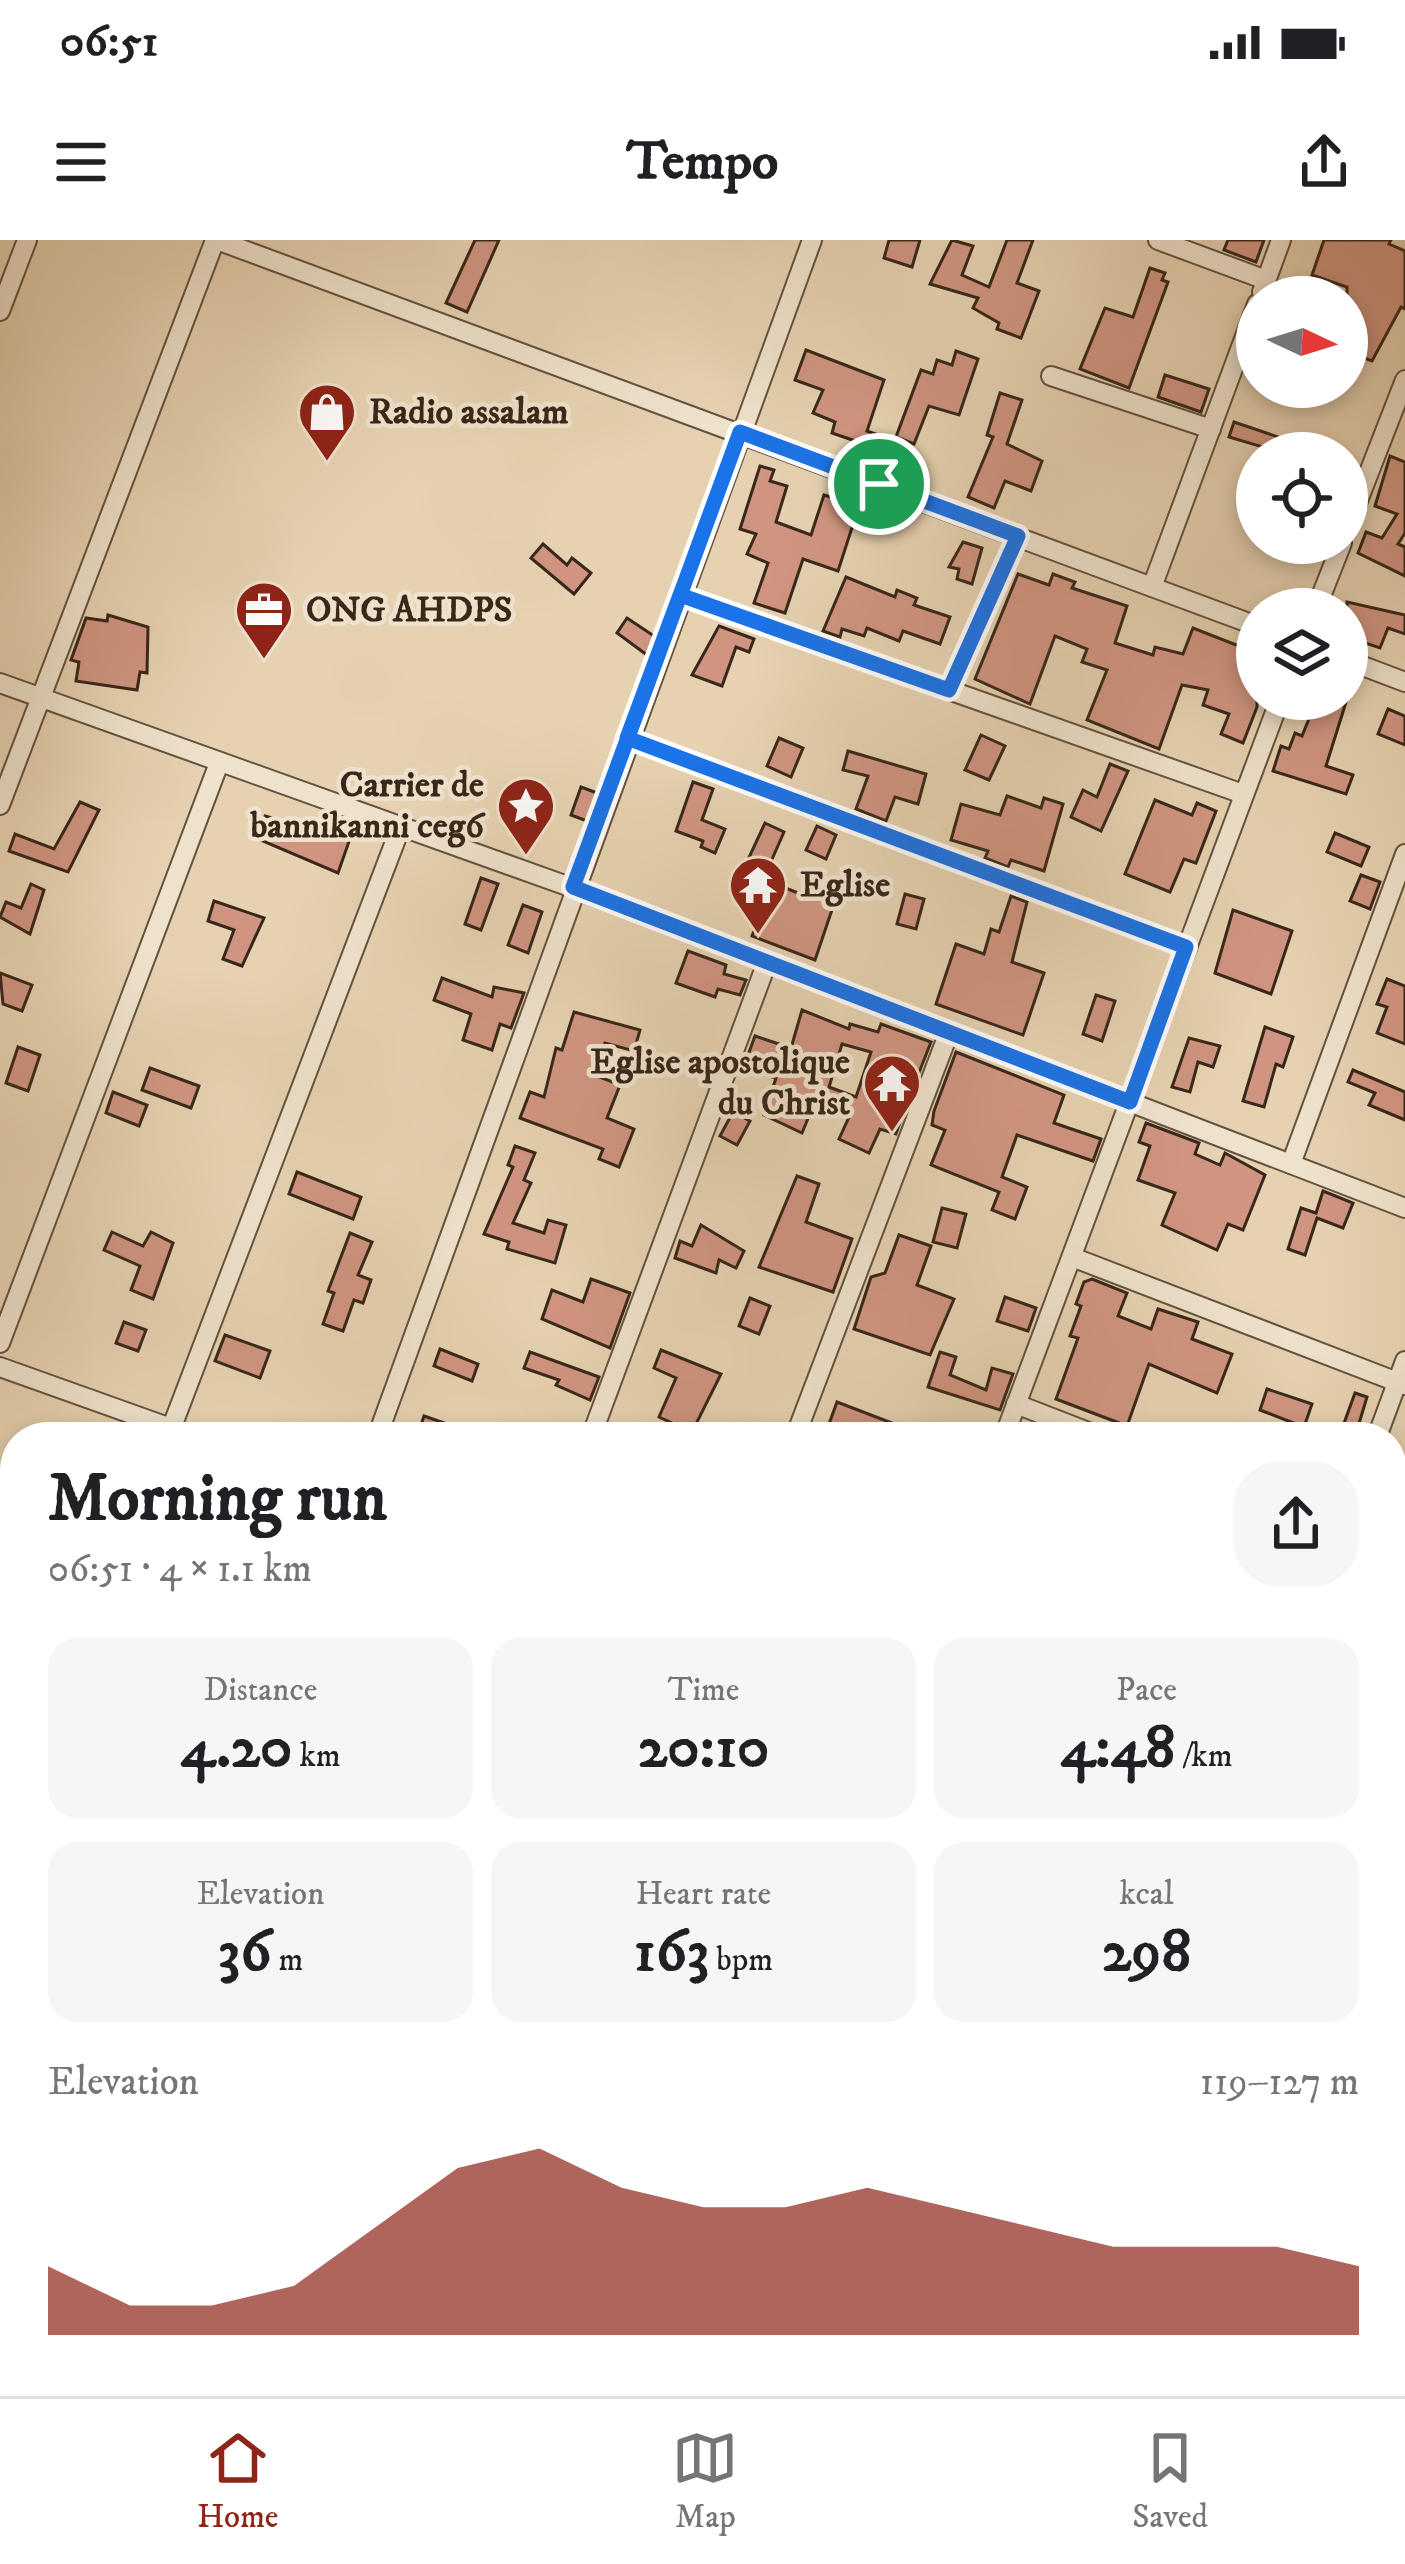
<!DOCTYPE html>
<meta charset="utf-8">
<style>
:root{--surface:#fff;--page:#f6f6f6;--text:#202124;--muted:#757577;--line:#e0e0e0;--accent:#8f2418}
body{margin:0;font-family:"IM FELL DW Pica",serif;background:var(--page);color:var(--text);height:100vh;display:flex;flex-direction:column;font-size:45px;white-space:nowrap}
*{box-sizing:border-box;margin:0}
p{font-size:39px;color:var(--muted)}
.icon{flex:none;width:66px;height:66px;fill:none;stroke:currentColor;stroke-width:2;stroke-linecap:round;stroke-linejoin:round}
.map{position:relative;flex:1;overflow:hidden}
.panel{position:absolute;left:0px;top:1182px;width:1407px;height:975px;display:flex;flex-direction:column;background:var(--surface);border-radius:48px 48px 0 0;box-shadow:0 6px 18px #0003}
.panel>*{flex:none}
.needle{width:78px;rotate:94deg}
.buttons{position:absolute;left:1236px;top:36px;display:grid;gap:24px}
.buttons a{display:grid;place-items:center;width:132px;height:132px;border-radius:50%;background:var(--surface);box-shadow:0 6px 18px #0003;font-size:60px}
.pin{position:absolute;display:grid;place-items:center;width:102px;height:102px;color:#fff;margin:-51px;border:6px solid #fff;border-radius:50%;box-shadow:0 3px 12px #0007}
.round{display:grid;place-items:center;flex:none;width:126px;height:126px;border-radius:48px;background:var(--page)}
.overview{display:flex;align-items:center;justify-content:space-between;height:204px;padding:0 48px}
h1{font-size:66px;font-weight:700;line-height:90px}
.figures{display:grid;grid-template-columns:repeat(3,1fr);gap:18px;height:204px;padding:12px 48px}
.figures div{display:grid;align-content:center;border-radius:30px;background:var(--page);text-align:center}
.figures b{font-size:60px;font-weight:700}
.figures small{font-size:33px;font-weight:400}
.figures p{font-size:33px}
.chart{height:336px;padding:24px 48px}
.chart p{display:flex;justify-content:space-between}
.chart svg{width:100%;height:216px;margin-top:12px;fill:var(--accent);opacity:.7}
.status{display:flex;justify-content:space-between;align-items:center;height:84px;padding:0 60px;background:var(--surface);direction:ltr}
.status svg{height:33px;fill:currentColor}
header{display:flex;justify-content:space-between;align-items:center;height:156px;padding:0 48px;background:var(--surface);font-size:54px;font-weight:700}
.menu{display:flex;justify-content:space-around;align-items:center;height:168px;border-top:3px solid var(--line);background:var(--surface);font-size:33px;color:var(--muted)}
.menu a{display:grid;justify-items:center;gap:6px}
.menu .current{color:var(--accent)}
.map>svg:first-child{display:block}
.building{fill:#d09581;stroke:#39271a;stroke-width:3;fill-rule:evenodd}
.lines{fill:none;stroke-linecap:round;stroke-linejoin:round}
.minor-casing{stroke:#645240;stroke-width:22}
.minor{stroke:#efe2cc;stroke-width:18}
.route-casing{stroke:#fff;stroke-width:24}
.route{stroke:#1a73e8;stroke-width:15}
.labels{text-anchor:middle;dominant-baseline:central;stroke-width:9;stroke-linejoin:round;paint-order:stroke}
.poi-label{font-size:36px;font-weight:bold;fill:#39271a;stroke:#efe2cc;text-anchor:start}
</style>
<div class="status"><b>06:51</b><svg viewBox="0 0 49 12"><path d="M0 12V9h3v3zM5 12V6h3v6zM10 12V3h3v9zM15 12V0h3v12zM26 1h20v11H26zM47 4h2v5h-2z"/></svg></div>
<header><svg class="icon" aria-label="menu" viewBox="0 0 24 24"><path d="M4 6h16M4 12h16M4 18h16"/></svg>Tempo<svg class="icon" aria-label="share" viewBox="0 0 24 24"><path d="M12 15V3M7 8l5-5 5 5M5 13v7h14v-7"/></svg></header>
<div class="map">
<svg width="1405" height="2156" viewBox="0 0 1405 2156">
<rect width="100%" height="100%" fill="#e6d2b1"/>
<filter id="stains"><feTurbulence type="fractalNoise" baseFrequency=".00167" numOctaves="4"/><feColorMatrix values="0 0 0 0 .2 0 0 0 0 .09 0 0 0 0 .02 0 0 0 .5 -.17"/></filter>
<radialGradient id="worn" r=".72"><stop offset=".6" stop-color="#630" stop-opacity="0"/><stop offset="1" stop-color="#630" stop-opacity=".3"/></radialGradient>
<!-- building -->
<g class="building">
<polygon points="475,0 499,0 467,72 446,63"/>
<polygon points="889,0 920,0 912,27 884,18"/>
<polygon points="952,0 973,6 962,35 989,47 1007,0 1033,0 1017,43 1039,51 1021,98 997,89 999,83 973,68 978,58 930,44"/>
<polygon points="1228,0 1264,0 1256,22 1224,10"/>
<polygon points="1324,0 1391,0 1389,4 1405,11 1405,69 1401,67 1372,121 1347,112 1347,47 1312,35"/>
<polygon points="1150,28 1165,33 1162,40 1168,42 1129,148 1080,129 1105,68 1133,77"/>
<polygon points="806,110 884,140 867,191 895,201 891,213 882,210 875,229 857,223 864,204 832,193 835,182 813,173 823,150 795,140"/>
<polygon points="956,111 978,119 959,175 929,166 914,204 896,197 921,130 933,134 937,120 952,125"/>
<polygon points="1165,135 1209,149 1201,172 1158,157"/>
<polygon points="1000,153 1022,160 1007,204 1042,221 1031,251 1005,241 994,268 968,257 993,197 987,195"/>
<polygon points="1234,182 1287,200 1283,213 1229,197"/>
<polygon points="1390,216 1405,222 1405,293 1398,304 1405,307 1405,336 1358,313 1366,292 1382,298 1397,274 1375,266"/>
<polygon points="760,226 774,230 770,241 787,246 776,282 811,295 824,255 859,266 838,331 803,319 785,373 754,363 768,323 747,314 756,294 740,289"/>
<polygon points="963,302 982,308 972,344 957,339 959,329 949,327"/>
<polygon points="543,304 567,325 572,318 591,333 574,354 531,318"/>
<polygon points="1018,334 1049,345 1053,334 1075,342 1072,348 1127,366 1115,403 1153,415 1155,407 1183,414 1193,388 1257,413 1257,467 1243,503 1221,494 1229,474 1203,465 1208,450 1182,445 1159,509 1087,480 1107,430 1082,422 1087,409 1055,396 1030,464 975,439"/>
<polygon points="846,337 895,357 897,350 917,358 914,365 950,377 940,404 903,391 899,401 867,388 864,396 842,389 840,397 823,391"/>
<polygon points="1347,362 1405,375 1405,394 1388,388 1380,408 1347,397"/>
<polygon points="108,375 148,387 147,433 140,432 137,450 76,441 79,422 71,420 86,378 107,381"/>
<polygon points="627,378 654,396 647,415 617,393"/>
<polygon points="719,386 754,399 749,412 736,407 722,446 692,435"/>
<polygon points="1317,459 1347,459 1326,526 1353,535 1346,554 1273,531 1281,506 1289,509 1295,493 1302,496"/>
<polygon points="1388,469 1405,476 1405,505 1378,494"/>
<polygon points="981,495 1005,506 989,540 965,530"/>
<polygon points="779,498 803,508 791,537 767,526"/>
<polygon points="848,511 926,534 918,564 895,557 886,581 856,569 868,536 843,530"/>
<polygon points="1110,524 1128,531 1101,591 1071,577 1083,550 1097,557"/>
<polygon points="693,542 713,549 702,580 725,589 715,613 701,607 703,601 676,591"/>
<polygon points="581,547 597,553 587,581 571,575"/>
<polygon points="1007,556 1041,568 1044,558 1063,564 1044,631 1011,620 1008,627 985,618 988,611 951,600 961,564 1000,575"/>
<polygon points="1155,560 1192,575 1197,563 1216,571 1196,623 1184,619 1170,652 1125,634"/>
<polygon points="80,562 99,570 68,632 9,611 15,594 54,609"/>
<polygon points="265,576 329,595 334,583 353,590 338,633 258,599"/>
<polygon points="765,583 784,592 765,635 745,626"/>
<polygon points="817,586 836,595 826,619 806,610"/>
<polygon points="1335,593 1369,607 1361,626 1327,612"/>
<polygon points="1361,635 1380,642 1370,669 1350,661"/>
<polygon points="481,638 498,644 481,690 465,684"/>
<polygon points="773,643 813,659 816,648 837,655 815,720 752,696"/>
<polygon points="31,644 44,650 30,694 0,677 6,662 21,668"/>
<polygon points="905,654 924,659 916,689 897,684"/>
<polygon points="1011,656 1027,662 1012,722 1044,733 1023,795 936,764 956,704 984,714 991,689 999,692"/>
<polygon points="214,661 264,678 242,726 223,719 234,690 208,681"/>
<polygon points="523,665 542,672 528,713 508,705"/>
<polygon points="1233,670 1292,691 1271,754 1215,733"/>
<polygon points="688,711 726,725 724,734 746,740 740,755 718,749 715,757 676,743"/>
<polygon points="0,733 32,745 22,771 3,764"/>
<polygon points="442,738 492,757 494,747 524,753 511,788 500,784 492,810 463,800 471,774 434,760"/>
<polygon points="1387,739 1405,746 1405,804 1377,793 1387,767 1377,764"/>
<polygon points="1096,755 1115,761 1102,801 1083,794"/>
<path d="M 802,770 L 849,789 L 850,784 L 878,792 L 881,784 L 931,802 L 913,848 L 892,841 L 883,867 L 903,874 L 896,894 L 880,889 L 869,913 L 839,899 L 849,877 L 814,864 L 802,893 L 764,875 L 776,838 L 743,829 L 755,796 L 791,808 ZM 842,804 L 871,812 L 856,857 L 829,847 Z"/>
<polygon points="574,772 640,790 634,811 605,803 595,835 620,845 607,878 634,889 619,927 599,919 603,909 520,878 530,852 544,857 556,808 562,810"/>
<polygon points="1265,787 1293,797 1283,827 1276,824 1264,867 1243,861"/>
<polygon points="1189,798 1220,806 1213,827 1198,822 1190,852 1172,847"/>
<polygon points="18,807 40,815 28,851 6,843"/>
<polygon points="956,812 1064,855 1054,883 1101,899 1093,921 1017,895 1002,937 1027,947 1015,979 992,970 999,952 931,925 945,890 932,885 934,871"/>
<polygon points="150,828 199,846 191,868 142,850"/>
<polygon points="1353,830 1405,852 1405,880 1369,865 1375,853 1348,842"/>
<polygon points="113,852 147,865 139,886 106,873"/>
<polygon points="733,872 750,881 737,905 720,896"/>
<polygon points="1146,883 1199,903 1195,914 1220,925 1225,913 1265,935 1243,990 1228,984 1217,1010 1162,985 1175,953 1138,940 1150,906 1139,902"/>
<polygon points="515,906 535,913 524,940 531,943 513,983 544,993 548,980 566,985 555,1023 507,1009 509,1002 484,994 513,927 508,925"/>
<polygon points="297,932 361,957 353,979 289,954"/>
<polygon points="797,936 819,944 806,982 852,999 833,1052 759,1027"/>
<polygon points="1323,951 1353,963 1343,988 1317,978 1305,1015 1288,1009 1301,968 1316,973"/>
<polygon points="942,968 966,974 957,1008 933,1002"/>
<polygon points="701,985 744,1011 736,1028 719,1020 716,1033 675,1018 680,1001 692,1006"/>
<polygon points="112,992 143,1006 151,992 173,1003 153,1059 131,1050 140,1026 104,1010"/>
<polygon points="350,993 372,1002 358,1035 371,1040 363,1063 354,1060 343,1091 323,1084 334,1053 328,1051"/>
<polygon points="899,995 931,1006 917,1045 954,1059 930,1115 854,1089 871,1037 885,1033"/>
<polygon points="591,1039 630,1053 610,1108 542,1079 552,1050 583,1062"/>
<polygon points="1092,1039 1127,1053 1118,1076 1151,1089 1158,1069 1198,1082 1192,1099 1232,1114 1217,1153 1149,1124 1127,1186 1056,1159 1078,1098 1070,1096 1081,1066 1076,1064 1084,1042"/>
<polygon points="1005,1057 1036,1068 1028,1091 997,1081"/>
<polygon points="750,1058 770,1066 759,1094 739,1086"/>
<polygon points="124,1082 146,1090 138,1111 116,1103"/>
<polygon points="225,1095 270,1111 260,1138 215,1121"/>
<polygon points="440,1109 478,1124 472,1141 434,1126"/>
<polygon points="661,1110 721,1134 692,1192 659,1177 676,1138 654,1128"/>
<polygon points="530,1112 599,1137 590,1160 556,1145 559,1140 524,1128"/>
<polygon points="940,1112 956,1117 950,1135 986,1150 992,1128 1013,1134 1000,1170 928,1147"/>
<polygon points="1267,1149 1312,1164 1304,1187 1260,1170"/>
<polygon points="1355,1153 1367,1157 1355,1197 1339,1197"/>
<polygon points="837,1162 926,1196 925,1197 862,1197 829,1184"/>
<polygon points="424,1176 479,1195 478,1197 417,1197"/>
<polygon points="1279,2142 1328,2142 1361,2156 1312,2156"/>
</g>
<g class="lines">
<defs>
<g id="minor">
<polyline points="217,0 1257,386"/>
<polyline points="1158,0 1266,40"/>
<polyline points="1262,52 1281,0"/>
<polyline points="0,71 27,0"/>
<polyline points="1051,136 1211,189"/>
<polyline points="1347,289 1405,140"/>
<polyline points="1152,347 1257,64"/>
<polyline points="680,355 1243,554"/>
<polyline points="1316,369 1342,303"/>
<polyline points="1347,420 1405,442"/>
<polyline points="0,443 573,648 1405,968"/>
<polyline points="949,450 1018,296"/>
<polyline points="627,498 1187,708"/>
<polyline points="0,565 215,0"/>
<polyline points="1291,924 1405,614"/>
<polyline points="1072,1017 1405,1145"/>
<polyline points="0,1103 219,523"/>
<polyline points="0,1127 196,1197"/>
<polyline points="1016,1164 1101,1197"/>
<polyline points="168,1197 401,586"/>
<polyline points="377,1197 812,0"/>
<polyline points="591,1197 767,722"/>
<polyline points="795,1197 949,792"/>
<polyline points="1004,1197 1280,459"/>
<polyline points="1377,1197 1405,1121"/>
<polyline points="0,1318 15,1323"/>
<polyline points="0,1507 15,1513"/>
<polyline points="0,1636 15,1597"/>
<polyline points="1392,1650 1405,1656"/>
<polyline points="0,1905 15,1910"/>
<polyline points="0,2001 15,1961"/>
<polyline points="0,2105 15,2112"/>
<polyline points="83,2142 113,2156"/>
<polyline points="638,2142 675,2156"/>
<polyline points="42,2156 48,2142"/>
<polyline points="382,2156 388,2142"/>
<polyline points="562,2156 570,2142"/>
<polyline points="845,2156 851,2142"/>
<polyline points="1022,2156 1027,2142"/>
<polyline points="1207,2156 1212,2142"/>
<polyline points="1388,2156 1405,2131"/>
</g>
</defs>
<!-- minor casing -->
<use href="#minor" class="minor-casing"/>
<!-- minor -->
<use href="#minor" class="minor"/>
</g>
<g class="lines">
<defs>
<polyline id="route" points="879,244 740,192 573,647 1130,862 1186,707 627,498 680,355 949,450 1018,296 879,244"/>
</defs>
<!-- route casing -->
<use href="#route" class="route-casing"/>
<!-- route -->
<use href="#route" class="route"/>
</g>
<!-- icons -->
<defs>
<symbol id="shop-pin" viewBox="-11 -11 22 30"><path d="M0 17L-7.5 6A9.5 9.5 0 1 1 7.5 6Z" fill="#8f2418" stroke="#efe2cc"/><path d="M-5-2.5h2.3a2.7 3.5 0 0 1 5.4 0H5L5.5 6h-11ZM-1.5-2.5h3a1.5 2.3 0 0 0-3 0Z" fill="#fff"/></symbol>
<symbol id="office-pin" viewBox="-11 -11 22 30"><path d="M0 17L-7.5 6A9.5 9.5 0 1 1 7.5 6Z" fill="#8f2418" stroke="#efe2cc"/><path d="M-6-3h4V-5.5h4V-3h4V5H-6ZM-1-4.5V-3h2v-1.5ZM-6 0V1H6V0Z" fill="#fff"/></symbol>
<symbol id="sight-pin" viewBox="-11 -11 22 30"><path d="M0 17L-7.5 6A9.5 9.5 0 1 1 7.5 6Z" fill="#8f2418" stroke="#efe2cc"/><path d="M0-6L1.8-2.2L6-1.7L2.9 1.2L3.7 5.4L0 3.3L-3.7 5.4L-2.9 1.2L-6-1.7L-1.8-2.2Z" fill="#fff"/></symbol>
<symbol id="temple-pin" viewBox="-11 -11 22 30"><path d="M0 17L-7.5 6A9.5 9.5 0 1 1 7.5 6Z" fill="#8f2418" stroke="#efe2cc"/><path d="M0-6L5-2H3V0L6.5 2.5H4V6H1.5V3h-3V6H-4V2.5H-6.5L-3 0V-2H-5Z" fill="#fff"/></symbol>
</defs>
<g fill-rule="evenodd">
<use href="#shop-pin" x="294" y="139" width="66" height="90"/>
<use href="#office-pin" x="231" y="337" width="66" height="90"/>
<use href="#sight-pin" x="493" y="533" width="66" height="90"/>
<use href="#temple-pin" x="725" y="612" width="66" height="90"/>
<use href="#temple-pin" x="859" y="810" width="66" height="90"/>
</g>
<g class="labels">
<!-- poi labels -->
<g class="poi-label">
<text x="369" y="172">Radio assalam</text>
<text x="306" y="370">ONG AHDPS</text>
<text x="484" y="545" text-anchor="end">Carrier de<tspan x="484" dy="41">bannikanni ceg6</tspan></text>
<text x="800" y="645">Eglise</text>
<text x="850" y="822" text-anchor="end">Eglise apostolique<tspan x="850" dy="41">du Christ</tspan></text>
</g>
</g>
<rect width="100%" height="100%" filter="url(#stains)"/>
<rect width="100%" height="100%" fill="url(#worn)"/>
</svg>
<div class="buttons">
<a><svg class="needle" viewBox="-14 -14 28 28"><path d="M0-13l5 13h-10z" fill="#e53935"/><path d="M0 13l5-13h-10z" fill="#757577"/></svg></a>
<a><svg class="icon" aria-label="locate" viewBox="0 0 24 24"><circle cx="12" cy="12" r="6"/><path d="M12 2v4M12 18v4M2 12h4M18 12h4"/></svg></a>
<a><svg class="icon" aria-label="layers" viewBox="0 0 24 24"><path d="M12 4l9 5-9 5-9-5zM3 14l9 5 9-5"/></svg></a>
</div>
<div class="pin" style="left:879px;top:244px;background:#1e9e55"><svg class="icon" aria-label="arrive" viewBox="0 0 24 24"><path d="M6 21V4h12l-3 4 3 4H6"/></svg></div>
<section class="panel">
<div class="overview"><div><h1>Morning run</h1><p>06:51 · 4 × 1.1 km</p></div><a class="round"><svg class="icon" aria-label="share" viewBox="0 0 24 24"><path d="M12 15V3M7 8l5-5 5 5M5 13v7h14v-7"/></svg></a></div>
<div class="figures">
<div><p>Distance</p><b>4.20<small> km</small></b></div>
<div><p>Time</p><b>20:10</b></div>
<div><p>Pace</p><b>4:48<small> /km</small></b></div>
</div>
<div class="figures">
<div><p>Elevation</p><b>36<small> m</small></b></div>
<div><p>Heart rate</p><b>163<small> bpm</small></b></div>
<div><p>kcal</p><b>298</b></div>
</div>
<div class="chart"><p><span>Elevation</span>119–127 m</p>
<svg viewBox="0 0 160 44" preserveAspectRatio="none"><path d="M0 44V30L10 38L20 38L30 34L40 22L50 10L60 6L70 14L80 18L90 18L100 14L110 18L120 22L130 26L140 26L150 26L160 30V44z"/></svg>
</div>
</section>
</div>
<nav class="menu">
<a class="current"><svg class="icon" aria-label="home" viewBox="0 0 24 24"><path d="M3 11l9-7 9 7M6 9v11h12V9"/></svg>Home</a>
<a><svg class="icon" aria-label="map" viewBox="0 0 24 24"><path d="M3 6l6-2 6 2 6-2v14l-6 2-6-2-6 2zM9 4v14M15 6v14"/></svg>Map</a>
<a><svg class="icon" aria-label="saved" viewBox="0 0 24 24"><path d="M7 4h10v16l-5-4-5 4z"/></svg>Saved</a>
</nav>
